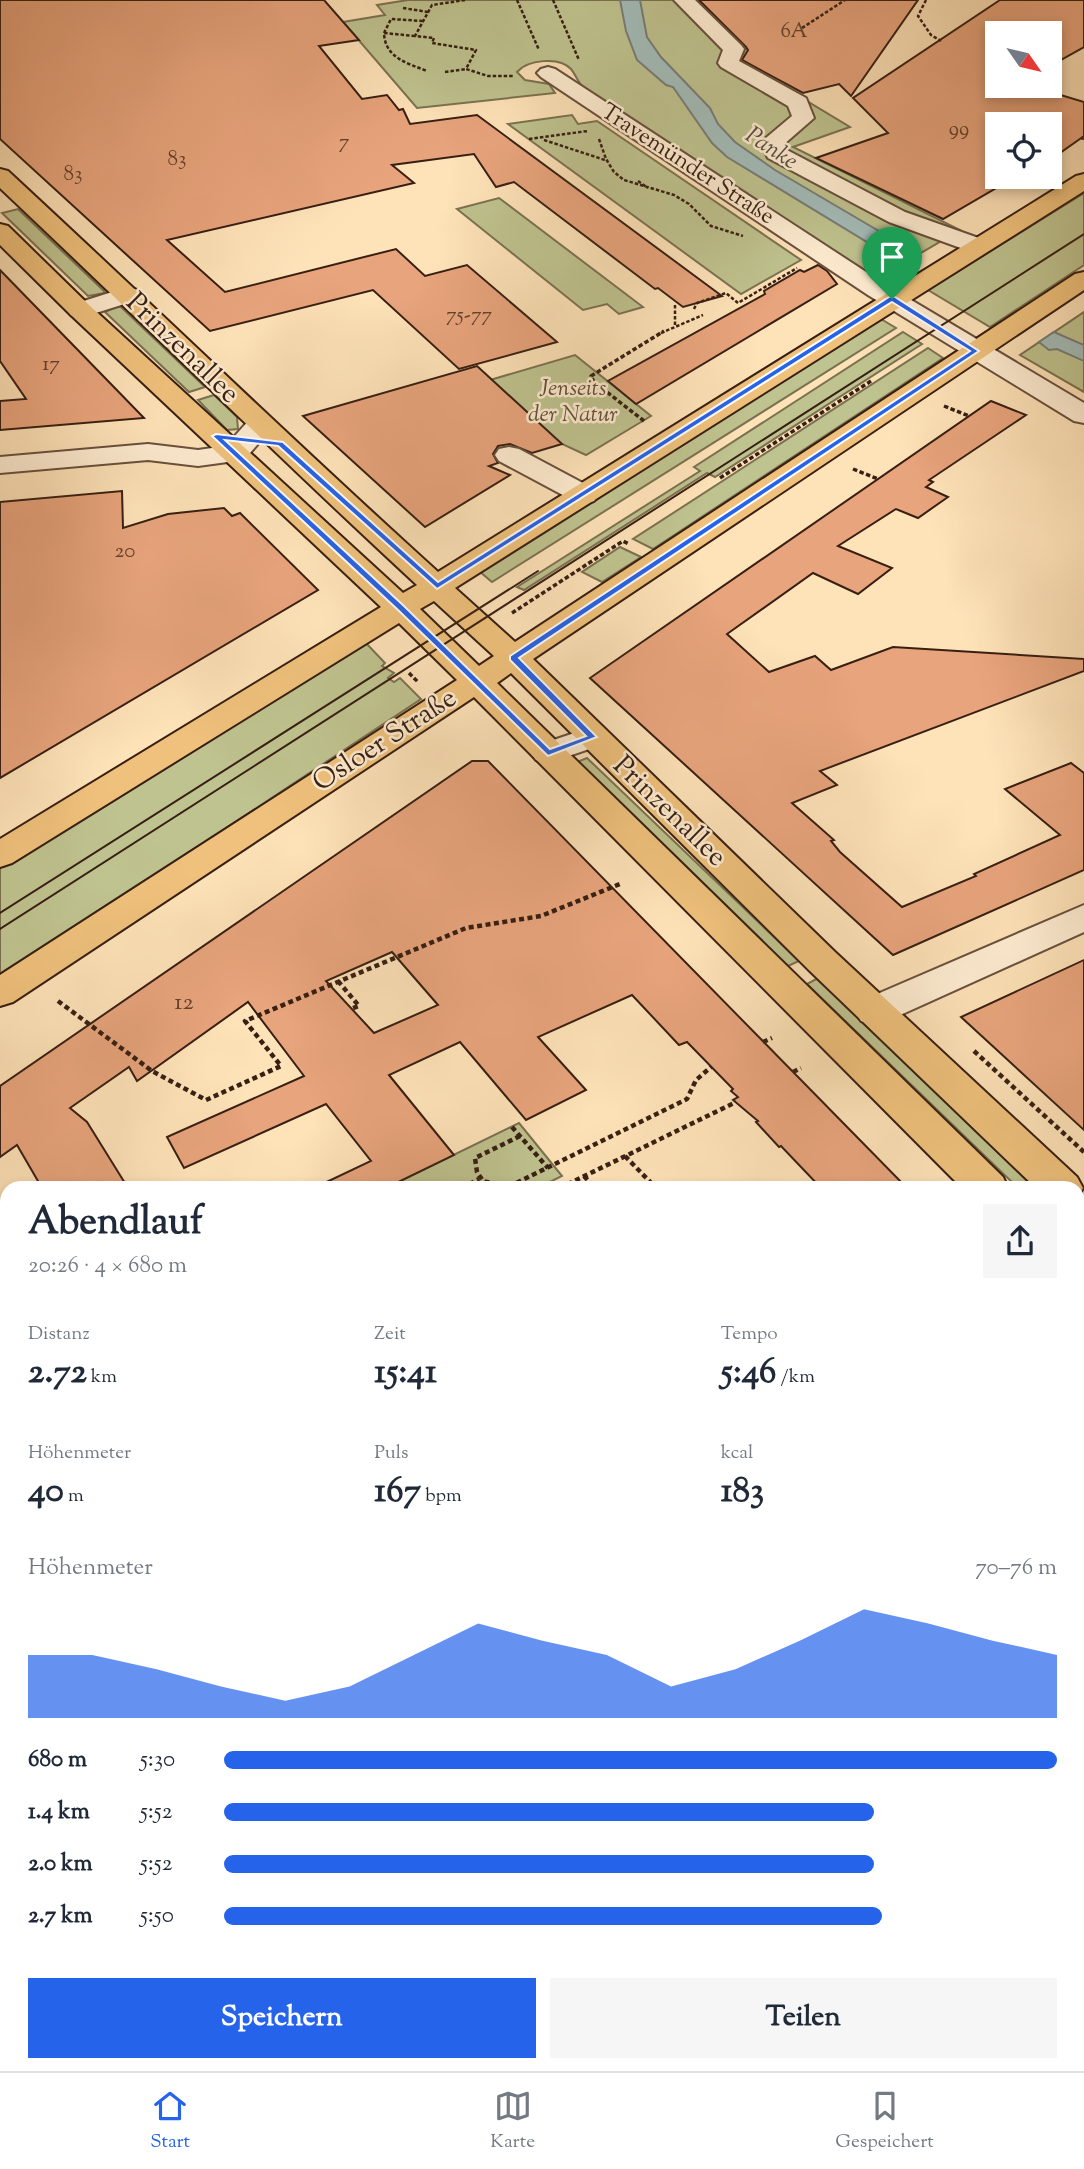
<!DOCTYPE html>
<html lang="de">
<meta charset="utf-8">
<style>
:root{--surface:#fff;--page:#f6f6f7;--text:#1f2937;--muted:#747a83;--line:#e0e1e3;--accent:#2563eb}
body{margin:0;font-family:"Sorts Mill Goudy",serif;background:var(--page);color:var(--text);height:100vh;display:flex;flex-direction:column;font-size:26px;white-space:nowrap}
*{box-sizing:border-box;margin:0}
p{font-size:23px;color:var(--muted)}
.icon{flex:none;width:38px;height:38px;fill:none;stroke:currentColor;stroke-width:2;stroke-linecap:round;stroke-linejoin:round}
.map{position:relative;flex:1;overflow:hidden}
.details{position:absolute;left:0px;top:1181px;width:1085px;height:891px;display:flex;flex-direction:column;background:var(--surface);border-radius:21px 21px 0 0;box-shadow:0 4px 10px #0003}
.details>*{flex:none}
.needle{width:46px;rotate:124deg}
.tools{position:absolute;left:985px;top:21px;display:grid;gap:14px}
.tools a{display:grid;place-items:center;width:77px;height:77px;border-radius:0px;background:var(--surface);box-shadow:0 4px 10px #0003;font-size:35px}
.pin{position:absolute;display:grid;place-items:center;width:60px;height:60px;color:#fff;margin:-72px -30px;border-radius:50% 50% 50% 0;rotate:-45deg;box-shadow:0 0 7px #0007}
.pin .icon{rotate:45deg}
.round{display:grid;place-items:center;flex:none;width:74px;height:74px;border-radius:0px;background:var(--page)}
.head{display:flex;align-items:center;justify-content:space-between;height:119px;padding:0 28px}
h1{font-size:38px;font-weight:700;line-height:52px}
.figures{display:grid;grid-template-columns:repeat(3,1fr);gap:10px;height:119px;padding:7px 28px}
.figures div{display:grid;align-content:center}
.figures b{font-size:35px;font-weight:700}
.figures small{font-size:19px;font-weight:400}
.figures p{font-size:19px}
.chart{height:196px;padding:14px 28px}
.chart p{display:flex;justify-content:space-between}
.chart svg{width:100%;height:126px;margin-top:7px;fill:var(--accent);opacity:.7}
.action{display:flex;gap:14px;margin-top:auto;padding:14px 28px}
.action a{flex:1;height:80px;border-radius:0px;background:var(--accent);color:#fff;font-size:28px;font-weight:700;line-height:80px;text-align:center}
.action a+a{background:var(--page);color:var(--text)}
ul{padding:0 28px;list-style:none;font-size:23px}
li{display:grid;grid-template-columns:112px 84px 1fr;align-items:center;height:52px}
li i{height:18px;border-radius:9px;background:var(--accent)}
.tab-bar{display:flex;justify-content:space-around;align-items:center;height:98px;border-top:2px solid var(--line);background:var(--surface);font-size:19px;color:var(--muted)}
.tab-bar a{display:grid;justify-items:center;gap:4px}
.tab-bar .current{color:var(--accent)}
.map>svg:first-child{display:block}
.green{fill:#bfc38f;stroke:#7b7151;stroke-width:2}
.water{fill:#a3bcb9;stroke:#787d77;stroke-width:2}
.building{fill:#e8a47c;stroke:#371f13;stroke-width:2;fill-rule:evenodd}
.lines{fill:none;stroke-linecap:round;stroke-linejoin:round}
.minor-casing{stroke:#69503c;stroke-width:4}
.major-casing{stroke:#371f13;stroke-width:4}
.path-far2{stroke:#371f13;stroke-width:2.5;stroke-dasharray:3.5 2;stroke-linecap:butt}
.path-far1{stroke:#371f13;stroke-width:3.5;stroke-dasharray:4.5 2.5;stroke-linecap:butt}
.path{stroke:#371f13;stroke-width:4.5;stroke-dasharray:5 3.5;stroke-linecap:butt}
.minor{fill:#feecd1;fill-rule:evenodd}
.major{fill:#efc17c;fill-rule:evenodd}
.tram{stroke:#371f13;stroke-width:2}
.route{fill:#2563eb;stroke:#fff;stroke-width:2;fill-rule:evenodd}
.labels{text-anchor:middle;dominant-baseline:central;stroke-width:5;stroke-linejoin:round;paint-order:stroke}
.far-number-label{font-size:21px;fill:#63402d}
.far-street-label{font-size:23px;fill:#371f13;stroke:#feecd1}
.far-park-label{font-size:23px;font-style:italic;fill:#605038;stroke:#feecd1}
.far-water-label{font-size:24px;font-style:italic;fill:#574e45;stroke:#feecd1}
.number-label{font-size:24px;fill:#63402d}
.street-label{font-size:28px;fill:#371f13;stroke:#feecd1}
</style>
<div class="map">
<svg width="1084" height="2071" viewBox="0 0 1084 2071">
<rect width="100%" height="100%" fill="#fee2b8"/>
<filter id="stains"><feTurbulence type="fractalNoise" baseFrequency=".00286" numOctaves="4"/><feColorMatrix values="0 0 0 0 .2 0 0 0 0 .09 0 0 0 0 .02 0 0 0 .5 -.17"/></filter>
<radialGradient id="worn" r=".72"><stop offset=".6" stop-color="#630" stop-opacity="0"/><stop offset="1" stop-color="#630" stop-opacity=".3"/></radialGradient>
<!-- green -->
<g class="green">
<path d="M 408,0 L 698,0 L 757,59 L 751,60 L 747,65 L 850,127 L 793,147 L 960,230 L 875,280 L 584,88 C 578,83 576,75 571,69 C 559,56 527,60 517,72 L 525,80 L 549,84 L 555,93 L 417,108 L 343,22 L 385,15 L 377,5 Z"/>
<polygon points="572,115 578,124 597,121 801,260 741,294 508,124"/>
<polygon points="1084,193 1084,265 990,327 928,290"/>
<polygon points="499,198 643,307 619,314 607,304 583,310 457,209"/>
<polygon points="18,209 104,291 105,293 88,296 2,213"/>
<polygon points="117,306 121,307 205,387 189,392 105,312"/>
<polygon points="1084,312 1084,392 1020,355"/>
<polygon points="881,319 896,328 492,582 479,571"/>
<polygon points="903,332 922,344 715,477 707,473 524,590 517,587 700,471 694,467"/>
<polygon points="928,348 943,358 653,549 633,539"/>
<polygon points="575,355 651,416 586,455 562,444 490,380"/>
<polygon points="214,395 237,417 238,429 227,430 198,400"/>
<polygon points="620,547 641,557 602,582 582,572"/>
<polygon points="364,641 385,663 382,666 394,673 388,678 394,682 400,678 421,699 0,978 0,867"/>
<polygon points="587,758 799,961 788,966 577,762"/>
<polygon points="818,978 1037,1188 1018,1188 807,984"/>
<polygon points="519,1123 562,1176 538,1188 386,1188"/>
</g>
<!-- water -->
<g class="water">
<polygon points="620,0 640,0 647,37 661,57 710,108 718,124 735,142 775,170 918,254 903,264 727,157 712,143 673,87 666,85 637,60 626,31"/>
<polygon points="1054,332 1084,345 1084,361 1057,349 1049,350 1039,342"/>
</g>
<!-- building -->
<g class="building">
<polygon points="0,0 324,0 359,40 319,46 362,99 387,95 399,110 403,109 410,124 477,115 722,296 683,307 658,288 655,289 514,182 496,187 474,154 392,165 414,183 167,240 225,292 396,249 425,276 467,265 557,342 459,369 373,290 210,331 0,139"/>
<polygon points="699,0 918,0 851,96 839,84 803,93 742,60 748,50 746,47"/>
<polygon points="1000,0 1084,0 1084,47 1050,66 1050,33 998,33 998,86 1031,86 1084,102 1084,136 1050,160 1050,124 998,124 998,177 1015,177 943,219 816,158 888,133 853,98"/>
<polygon points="818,265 827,271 837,284 636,404 608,381 765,294 764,291 800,270 804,272"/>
<polygon points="0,270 144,418 0,430 0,401 26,399 0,361"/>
<polygon points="477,366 562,444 532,453 510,444 498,446 493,454 498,463 489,466 510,475 425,527 303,416"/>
<polygon points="991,401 1026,415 929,480 933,482 926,487 948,497 918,518 896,509 838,546 892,568 858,594 813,573 727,634 769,672 815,656 831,670 893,647 1084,659 1084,671 820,771 837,785 792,803 834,840 831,841 840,852 902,907 976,876 974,874 1060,835 1005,789 1071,763 1084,773 1084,870 893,955 590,678"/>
<polygon points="122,491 123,528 168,514 224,508 232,516 240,513 318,590 0,778 0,502"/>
<path d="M 472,761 L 488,761 L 907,1188 L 821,1188 L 781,1146 L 779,1147 L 756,1122 L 758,1121 L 733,1100 L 738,1097 L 731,1091 L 733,1089 L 687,1042 L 679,1045 L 632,995 L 538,1037 L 586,1090 L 526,1120 L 460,1042 L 389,1075 L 454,1155 L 386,1188 L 314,1188 L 371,1161 L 326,1104 L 184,1168 L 167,1137 L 304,1076 L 248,1002 L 137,1081 L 129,1067 L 70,1108 L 87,1122 L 128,1188 L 42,1188 L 17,1145 L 0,1157 L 0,1086 ZM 392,952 L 438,1005 L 374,1033 L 326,981 Z"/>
<polygon points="1084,960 1084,1130 961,1017"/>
</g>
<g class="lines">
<defs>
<g id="minor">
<polygon points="674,0 695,0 741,45 744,49 739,61 806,98 814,118 783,145 785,149 905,212 987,241 990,246 987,251 978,253 969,251 889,222 768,158 760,143 792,116 788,106 721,67 718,63 723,50"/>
<polygon points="548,67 555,69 886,285 1084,403 1084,423 1074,421 868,295 541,77 537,73 541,69"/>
<polygon points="128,287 137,290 141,295 137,300 80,318 71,315 67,310 71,305"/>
<polygon points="260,417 270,419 274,425 245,459 235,461 198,466 148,460 0,473 0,457 148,444 198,450 226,446 250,419"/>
<polygon points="509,447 519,449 594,489 598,495 594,501 584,504 574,501 499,461 495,455 499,449"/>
<polygon points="592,727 604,730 609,737 604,744 548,763 536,760 531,753 536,746"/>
<polygon points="1084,905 1084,932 887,1021 874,1025 861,1021 855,1011 861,1001"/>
<polygon points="7,1796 7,1849 0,1852 0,1799"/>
</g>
<g id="major">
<path d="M 0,169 L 8,171 C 152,304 293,441 438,572 L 1076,176 L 1084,174 L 1084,191 L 455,588 L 515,642 L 1075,274 L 1084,272 L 1084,290 L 533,659 L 836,953 L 1077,1177 L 1083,1188 L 1078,1197 L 1078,1188 L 1036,1188 L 810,971 L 511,673 L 497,683 L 1003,1177 L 1008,1188 L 962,1188 L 474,697 L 13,1002 L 0,1006 L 0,975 L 457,680 L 399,623 L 12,863 L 0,867 L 0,839 L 381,607 L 71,315 L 0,245 L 0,224 L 8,226 L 89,305 L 403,593 L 417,585 C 276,455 140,320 0,188 ZM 434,601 L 494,656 L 479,666 L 420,609 Z"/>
<polygon points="1078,1258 1084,1260 1084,1298 1078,1296"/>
</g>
</defs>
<!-- minor casing -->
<use href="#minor" class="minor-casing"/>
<!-- major casing -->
<use href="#major" class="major-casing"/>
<!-- path-far2 -->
<g class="path-far2">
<polyline points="465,0 432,5 415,36 434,38 432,43 476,50 466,69 488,76 514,76"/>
<polyline points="517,0 539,50"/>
<polyline points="553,0 579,60"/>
<polyline points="926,0 918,16 931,35 941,41"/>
<polyline points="403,8 428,12"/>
<polyline points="802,28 845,0"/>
<polyline points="384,33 391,19 423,21"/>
<path d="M 415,36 L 384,33 C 385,58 407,63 427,71"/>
<polyline points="445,72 466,69"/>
<polyline points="1081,138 1084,139"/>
<polyline points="529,139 588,131"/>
<polyline points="599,139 606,159 614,172 624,180 674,195 689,204 711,226 743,236"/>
<polyline points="544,140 608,161"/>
<polyline points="638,181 648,188"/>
<polyline points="675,305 675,325"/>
<polyline points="694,309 697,303 726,293 738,303 797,268"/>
<polyline points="661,333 703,315"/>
</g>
<!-- path-far1 -->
<g class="path-far1">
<polyline points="944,406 969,416"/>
<polyline points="644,421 594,382 591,376 664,331"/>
<polyline points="853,469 878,479"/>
<polyline points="720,478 871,381"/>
<polyline points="512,613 623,541 629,544"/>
<polyline points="409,673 418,682"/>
</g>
<!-- path -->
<g class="path">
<polyline points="338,981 359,1006 351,1009"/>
<polyline points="58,1001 152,1071 206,1100 281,1066 245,1021 466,928 541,916 620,884"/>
<polyline points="763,1042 772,1038"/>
<polyline points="974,1051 1084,1152"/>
<polyline points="793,1072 801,1068"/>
<polyline points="512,1127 548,1168"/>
<polyline points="520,1136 475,1158 477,1172 483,1181 508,1187 687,1099 696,1080 711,1067"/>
<polyline points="625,1156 656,1188"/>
<polyline points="584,1176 595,1188"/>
<polyline points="462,1188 479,1179"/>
<polyline points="560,1188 736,1102"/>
<polyline points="1078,1321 1084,1330"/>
</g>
<!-- minor -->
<use href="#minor" class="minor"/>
<!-- major -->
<use href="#major" class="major"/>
<!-- tram -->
<g class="tram">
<polyline points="0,913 538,571"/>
<polyline points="0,929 1084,234"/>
</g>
</g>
<!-- route -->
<path class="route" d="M 889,297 L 895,297 L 979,351 L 519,658 L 597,737 L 548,756 L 398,610 L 212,436 L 216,434 L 283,442 L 438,582 ZM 892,302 L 970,351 L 510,656 L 510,660 L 586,736 L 550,749 L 404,606 L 225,440 L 278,446 L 437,589 Z"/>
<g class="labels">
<!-- far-number labels -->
<g class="far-number-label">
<text x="794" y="32">6A</text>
<text x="959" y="130">99</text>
<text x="344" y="143">7</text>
<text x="177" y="160">83</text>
<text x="73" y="175">83</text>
<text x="469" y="316">75-77</text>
<text x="51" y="365">17</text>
<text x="125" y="552">20</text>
</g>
<!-- far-street labels -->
<g class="far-street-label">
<text transform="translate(687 165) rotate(33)">Travemünder Straße</text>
</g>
<!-- far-park labels -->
<g class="far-park-label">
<text x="573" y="389">Jenseits<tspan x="573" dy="26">der Natur</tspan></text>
</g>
<!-- far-water labels -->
<g class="far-water-label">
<text transform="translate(771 149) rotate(33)">Panke</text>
</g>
<!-- number labels -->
<g class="number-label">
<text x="184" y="1003">12</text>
</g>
<!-- street labels -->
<g class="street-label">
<text transform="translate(182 349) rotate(44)">Prinzenallee</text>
<text transform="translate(385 741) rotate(-33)">Osloer Straße</text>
<text transform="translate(669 812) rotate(44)">Prinzenallee</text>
</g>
</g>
<rect width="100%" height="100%" filter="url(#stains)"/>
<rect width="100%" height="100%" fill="url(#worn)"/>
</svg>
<div class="tools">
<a><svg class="needle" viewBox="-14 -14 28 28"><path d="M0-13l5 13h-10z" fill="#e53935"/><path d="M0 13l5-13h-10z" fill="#747a83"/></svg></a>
<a><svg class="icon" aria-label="locate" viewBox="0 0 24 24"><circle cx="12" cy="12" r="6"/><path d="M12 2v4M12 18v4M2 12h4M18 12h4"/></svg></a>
</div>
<div class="pin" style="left:892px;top:299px;background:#1e9e55"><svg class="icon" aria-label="arrive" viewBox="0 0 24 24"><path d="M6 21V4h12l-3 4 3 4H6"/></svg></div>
<section class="details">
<div class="head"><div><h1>Abendlauf</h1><p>20:26 · 4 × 680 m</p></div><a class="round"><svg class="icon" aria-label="share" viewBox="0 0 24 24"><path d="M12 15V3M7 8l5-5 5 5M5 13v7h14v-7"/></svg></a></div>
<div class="figures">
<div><p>Distanz</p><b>2.72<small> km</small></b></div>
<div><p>Zeit</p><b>15:41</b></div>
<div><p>Tempo</p><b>5:46<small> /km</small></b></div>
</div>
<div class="figures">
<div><p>Höhenmeter</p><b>40<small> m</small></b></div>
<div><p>Puls</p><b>167<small> bpm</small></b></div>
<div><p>kcal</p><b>183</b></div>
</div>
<div class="chart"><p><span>Höhenmeter</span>70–76 m</p>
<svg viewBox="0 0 160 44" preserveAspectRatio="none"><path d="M0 44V22L10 22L20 27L30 33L40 38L50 33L60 22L70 11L80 17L90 22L100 33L110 27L120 17L130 6L140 11L150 17L160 22V44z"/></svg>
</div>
<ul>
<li><b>680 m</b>5:30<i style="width:100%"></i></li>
<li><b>1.4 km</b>5:52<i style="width:78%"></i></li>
<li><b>2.0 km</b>5:52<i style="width:78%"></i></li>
<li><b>2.7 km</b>5:50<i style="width:79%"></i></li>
</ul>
<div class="action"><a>Speichern</a><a>Teilen</a></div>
</section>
</div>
<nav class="tab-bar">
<a class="current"><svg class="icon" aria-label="home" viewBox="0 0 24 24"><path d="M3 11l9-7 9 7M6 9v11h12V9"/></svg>Start</a>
<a><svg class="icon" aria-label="map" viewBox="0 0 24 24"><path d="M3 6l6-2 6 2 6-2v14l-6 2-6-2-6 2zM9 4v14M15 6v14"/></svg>Karte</a>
<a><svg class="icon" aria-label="saved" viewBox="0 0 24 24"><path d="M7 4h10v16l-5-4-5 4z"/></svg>Gespeichert</a>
</nav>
